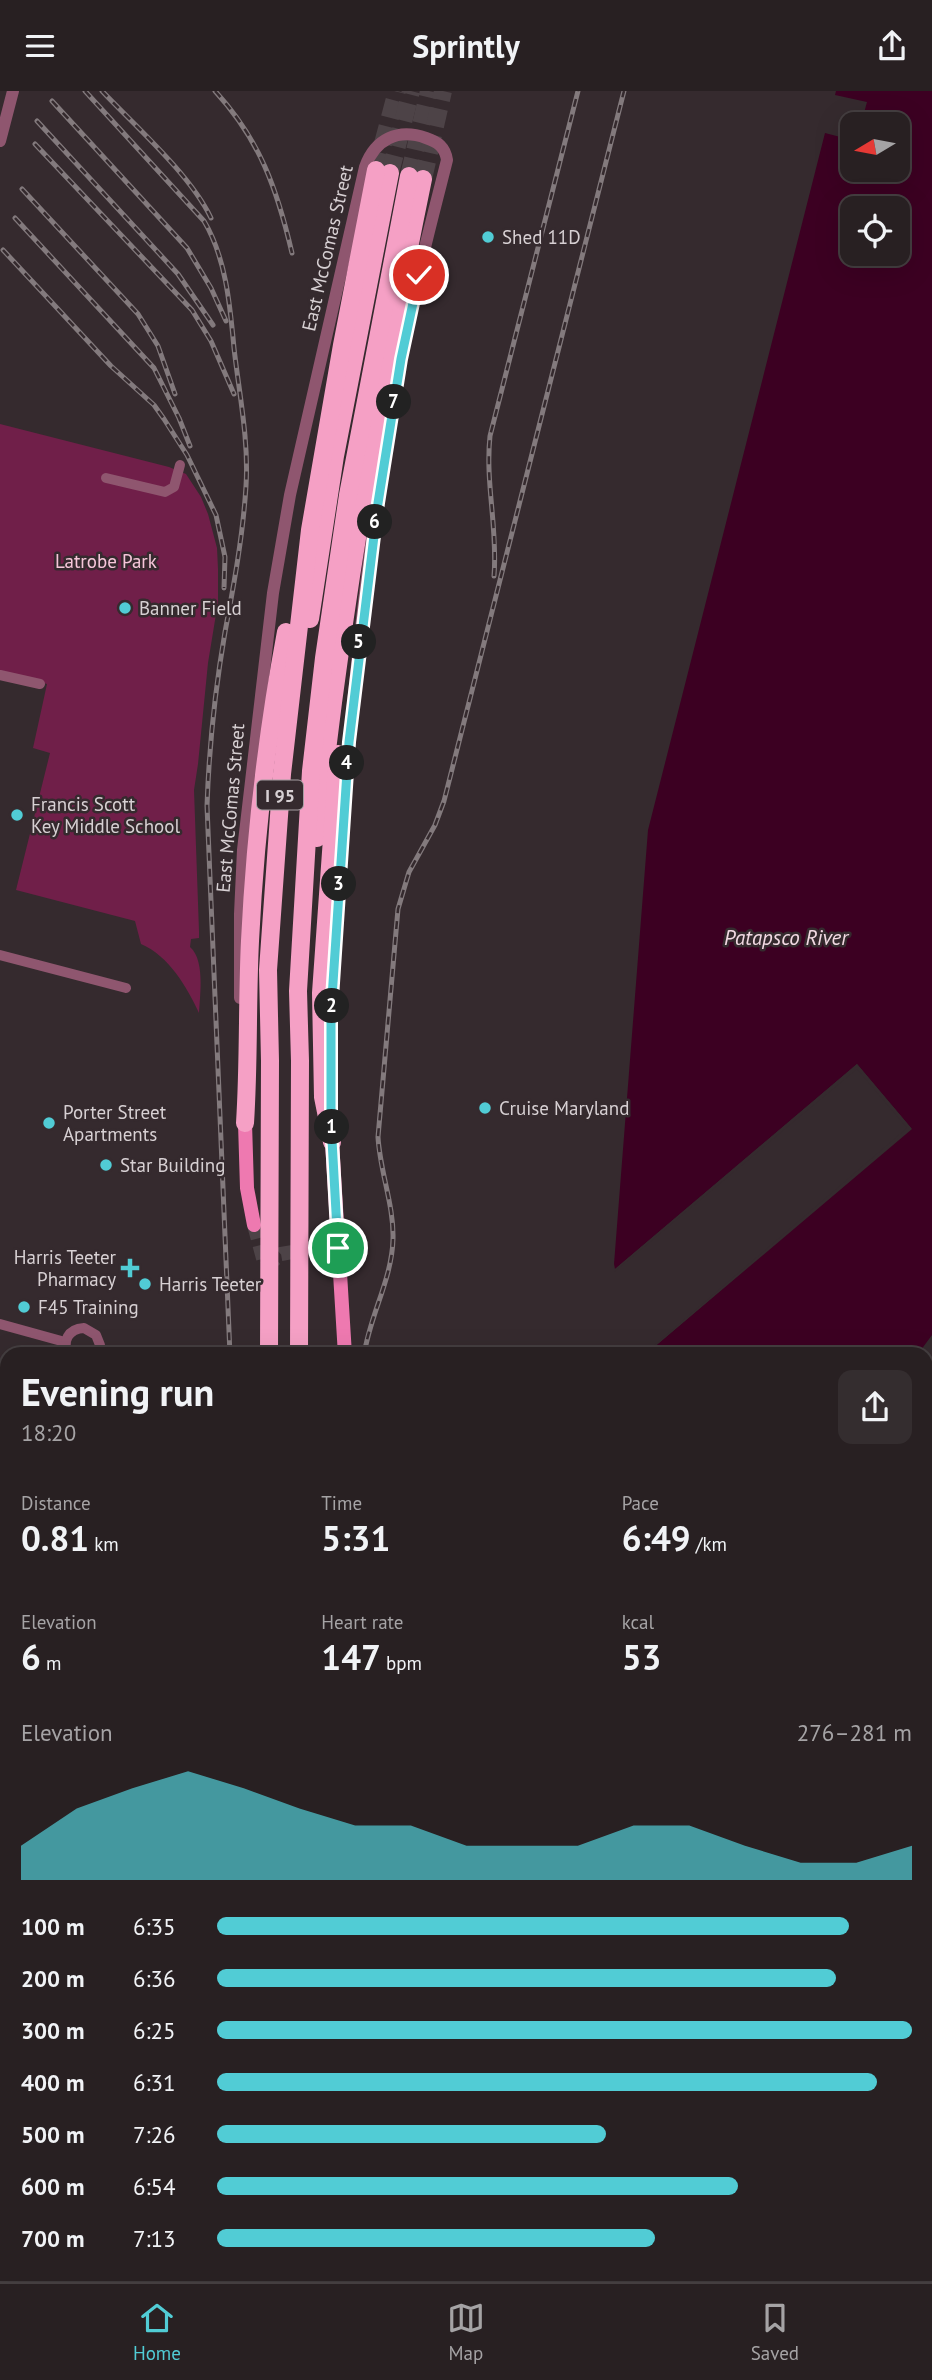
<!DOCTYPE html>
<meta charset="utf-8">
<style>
:root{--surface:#282022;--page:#342d2f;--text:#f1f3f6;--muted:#a5a3a5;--line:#443e40;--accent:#51ccd5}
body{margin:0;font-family:"PT Sans",sans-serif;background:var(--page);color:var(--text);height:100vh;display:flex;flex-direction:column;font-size:26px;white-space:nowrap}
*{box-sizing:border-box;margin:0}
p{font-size:23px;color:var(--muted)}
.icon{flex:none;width:38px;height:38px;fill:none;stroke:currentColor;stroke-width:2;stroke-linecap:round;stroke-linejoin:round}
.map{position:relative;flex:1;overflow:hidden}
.panel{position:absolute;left:0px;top:1256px;width:933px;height:934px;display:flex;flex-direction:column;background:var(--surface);border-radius:21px 21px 0 0;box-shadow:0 7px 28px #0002,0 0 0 2px var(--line)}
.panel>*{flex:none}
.needle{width:46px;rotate:260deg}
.controls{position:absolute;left:840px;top:21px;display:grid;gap:14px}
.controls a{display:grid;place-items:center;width:70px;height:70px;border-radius:14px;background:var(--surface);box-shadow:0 7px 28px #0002,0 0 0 2px var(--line);font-size:35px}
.pin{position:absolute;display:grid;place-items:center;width:60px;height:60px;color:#fff;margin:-30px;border:4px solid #fff;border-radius:50%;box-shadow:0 2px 7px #0007}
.km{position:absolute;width:35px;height:35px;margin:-18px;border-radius:50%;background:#222;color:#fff;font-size:19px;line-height:35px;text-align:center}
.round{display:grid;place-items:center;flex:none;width:74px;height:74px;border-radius:14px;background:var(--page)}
.overview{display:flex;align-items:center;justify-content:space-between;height:119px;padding:0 21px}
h1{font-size:38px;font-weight:800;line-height:52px}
.stats{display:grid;grid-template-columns:repeat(3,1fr);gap:10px;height:119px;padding:7px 21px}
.stats div{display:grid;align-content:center}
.stats b{font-size:35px;font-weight:800}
.stats small{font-size:19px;font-weight:400}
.stats p{font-size:19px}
.chart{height:196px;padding:14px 21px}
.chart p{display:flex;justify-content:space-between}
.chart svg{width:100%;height:126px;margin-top:7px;fill:var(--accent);opacity:.7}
ul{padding:0 21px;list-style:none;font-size:23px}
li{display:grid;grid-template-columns:112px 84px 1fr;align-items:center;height:52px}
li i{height:18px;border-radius:9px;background:var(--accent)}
header{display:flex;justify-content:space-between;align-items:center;height:91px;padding:0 21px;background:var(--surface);font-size:32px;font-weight:800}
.menu{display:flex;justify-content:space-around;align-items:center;height:98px;border-top:2px solid var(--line);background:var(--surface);font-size:19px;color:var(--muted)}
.menu a{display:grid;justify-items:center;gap:4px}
.menu .active{color:var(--accent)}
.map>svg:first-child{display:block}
.green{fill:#701f49}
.water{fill:#3c0022;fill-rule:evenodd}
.pier{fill:#352a2e}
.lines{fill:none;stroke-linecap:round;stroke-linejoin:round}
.primary-tunnel{stroke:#4d4347;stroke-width:14;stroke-dasharray:14 7;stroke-linecap:butt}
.motorway-tunnel{stroke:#4d4347;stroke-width:18;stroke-dasharray:18 9;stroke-linecap:butt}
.minor{stroke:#8f566f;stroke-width:10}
.tertiary{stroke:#8f566f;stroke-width:12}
.primary{stroke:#ee79b0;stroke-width:14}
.motorway{stroke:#f5a0c5;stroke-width:18}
.rail-casing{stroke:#837a7d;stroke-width:5}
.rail{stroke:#352a2e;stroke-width:2.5;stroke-dasharray:8;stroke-linecap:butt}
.route-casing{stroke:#fff;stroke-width:14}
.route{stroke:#51ccd5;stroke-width:9}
.poi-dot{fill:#51ccd5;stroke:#352a2e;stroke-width:2.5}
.labels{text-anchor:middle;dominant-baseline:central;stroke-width:5;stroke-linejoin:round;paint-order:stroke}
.shield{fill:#352a2e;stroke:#a69ea2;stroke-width:2}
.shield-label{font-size:18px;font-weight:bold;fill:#d7d0d3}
.poi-label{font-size:19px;fill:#d7d0d3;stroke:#352a2e;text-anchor:start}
.street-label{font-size:19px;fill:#d7d0d3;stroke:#352a2e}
.park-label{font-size:19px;fill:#f7c6da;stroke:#352a2e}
.water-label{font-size:21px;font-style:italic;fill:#f2d9e3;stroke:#352a2e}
</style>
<header><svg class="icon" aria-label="menu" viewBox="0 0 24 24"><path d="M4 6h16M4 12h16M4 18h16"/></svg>Sprintly<svg class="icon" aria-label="share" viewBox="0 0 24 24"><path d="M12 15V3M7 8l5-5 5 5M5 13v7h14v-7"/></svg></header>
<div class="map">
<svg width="932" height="2191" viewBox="0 0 932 2191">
<rect width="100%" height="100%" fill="#352a2e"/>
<!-- green -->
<g class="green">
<path d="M 0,333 L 169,376 L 186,383 L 201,406 L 208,423 L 217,457 L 218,478 L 218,511 L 208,572 L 198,673 L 194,699 L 199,840 L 199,847 L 191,848 L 190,856 C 205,869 200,903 199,922 C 187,896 169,865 141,853 L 135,830 L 16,799 L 50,662 L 33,657 L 47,593 L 0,581 Z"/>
<polygon points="7,1945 7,2184 202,2184 172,2191 0,2191 0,1947"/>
</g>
<!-- water -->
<path class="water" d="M 836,0 L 932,0 L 932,1781 L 926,1781 L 926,1264 L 646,1263 L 911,1037 L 857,973 L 615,1178 L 614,1173 L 648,739 L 825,42 L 852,49 L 852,79 L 898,79 L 898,33 L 861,33 L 867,11 L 835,4 ZM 852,117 L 898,117 L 898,163 L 852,163 Z"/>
<!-- pier -->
<g class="pier">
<polygon points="857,973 912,1038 646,1263 643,1264 907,1037 857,978 614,1181 615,1178"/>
<polygon points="932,1244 932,1287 926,1296 926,1264 918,1263"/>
</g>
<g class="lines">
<!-- primary-tunnel -->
<g class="primary-tunnel">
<polyline points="254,1134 264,1171"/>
<polyline points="265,1177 281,1163 309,1158"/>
</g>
<!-- motorway-tunnel -->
<g class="motorway-tunnel">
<polyline points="376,79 397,0"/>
<polyline points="390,82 411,0"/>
<polyline points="409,85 429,0"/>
<polyline points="423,88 443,0"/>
</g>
<!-- minor -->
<g class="minor">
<polyline points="106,387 165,401 174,396 180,374"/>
<polyline points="0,584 40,593"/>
<polyline points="0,864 126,897"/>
<polyline points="0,1233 65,1251"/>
<path d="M 68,1264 C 62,1250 68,1238 84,1237 L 96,1244 L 100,1254 L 97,1264"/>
<polyline points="0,1690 7,1688"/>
<polyline points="0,1768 7,1766"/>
<polyline points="0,1851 7,1849"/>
<polyline points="0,1936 7,1935"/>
<polyline points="926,1978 932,1983"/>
<polyline points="923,2184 925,2191"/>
</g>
<!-- tertiary -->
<g class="tertiary">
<polyline points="0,50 13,0"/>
<path d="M 240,907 L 240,823 L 243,759 L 273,502 L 290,404 L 365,76 C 375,48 398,37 426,47 C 438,51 445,56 447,69 C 435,117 422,165 412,213 C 375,387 355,565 342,743 C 337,818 331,894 331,970"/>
<polyline points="926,2079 932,2071"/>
</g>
<!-- primary -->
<g class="primary">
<polyline points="245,1032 247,1097 254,1134"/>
<polyline points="332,1051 345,1264"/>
<polyline points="314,1158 339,1157"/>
<polyline points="0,1341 7,1340"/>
<polyline points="0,1354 7,1353"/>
<polyline points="462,2184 464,2191"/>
</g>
<!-- motorway -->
<g class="motorway">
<polyline points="310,528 335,365 390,82"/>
<path d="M 317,747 C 340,526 378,306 423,88"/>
<path d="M 245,1032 C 249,971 247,911 250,850 C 255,747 267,643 286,541"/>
<polyline points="332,1051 323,1006 321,902 338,663"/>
<polyline points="269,1264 270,970 268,879 282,683 310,439 342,254 376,79"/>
<polyline points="299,1264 300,970 298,900 311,680 324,567 348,404 409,85"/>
<polyline points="377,2184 379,2191"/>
<polyline points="397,2184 399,2191"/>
<polyline points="428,2184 430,2191"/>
<polyline points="449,2184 450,2191"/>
</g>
<defs>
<g id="rail">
<path d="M 85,0 L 204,130 C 226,167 230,214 234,257 C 239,302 249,349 246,395 C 243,444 234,493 225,541 C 215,599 209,657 207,715 L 230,1264"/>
<path d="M 102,0 C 136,36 190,83 211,127"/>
<path d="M 215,0 C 260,49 277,98 292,162"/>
<polyline points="52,10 187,157 211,197 226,230"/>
<polyline points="37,30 178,183 213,234"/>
<polyline points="35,53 192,219 211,250 234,303"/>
<polyline points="22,98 138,223 158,255 175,303"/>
<polyline points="15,127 154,277 179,327 190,355"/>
<polyline points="3,159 111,275 154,314 164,328 187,364 216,424 225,466 224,497"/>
<path d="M 494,485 C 498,438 485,392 490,345 L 578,0"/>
<path d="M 364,1264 C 370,1224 392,1188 393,1148 C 394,1114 380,1081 378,1046 L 398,818 L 409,781 L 435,734 L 444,710 L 624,0"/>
<polyline points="329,2184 334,2191"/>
<polyline points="478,2184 480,2191"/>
</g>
</defs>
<!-- rail casing -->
<use href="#rail" class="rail-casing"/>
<!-- rail -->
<use href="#rail" class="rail"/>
</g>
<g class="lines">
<defs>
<polyline id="route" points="338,1157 331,1031 331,922 349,651 378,412 401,268 419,184"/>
</defs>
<!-- route casing -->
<use href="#route" class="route-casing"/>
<!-- route -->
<use href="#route" class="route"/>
</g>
<!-- markers -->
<g class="poi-dot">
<circle cx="488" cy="146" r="7"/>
<circle cx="125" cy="517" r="7"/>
<circle cx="17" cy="724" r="7"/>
<circle cx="485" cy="1017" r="7"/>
<circle cx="49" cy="1032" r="7"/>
<circle cx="106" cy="1074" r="7"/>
<path d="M126.5 1166.5h7v7h7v7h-7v7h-7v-7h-7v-7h7z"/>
<circle cx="145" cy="1193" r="7"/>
<circle cx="24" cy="1216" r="7"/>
</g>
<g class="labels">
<!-- shield labels -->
<rect class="shield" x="257" y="689.5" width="46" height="29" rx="5"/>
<g class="shield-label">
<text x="280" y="704">I 95</text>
</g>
<!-- poi labels -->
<g class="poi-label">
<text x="502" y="146">Shed 11D</text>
<text x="139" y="517">Banner Field</text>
<text x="31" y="713">Francis Scott<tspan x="31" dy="22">Key Middle School</tspan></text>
<text x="499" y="1017">Cruise Maryland</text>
<text x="63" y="1021">Porter Street<tspan x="63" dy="22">Apartments</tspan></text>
<text x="120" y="1074">Star Building</text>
<text x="116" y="1166" text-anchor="end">Harris Teeter<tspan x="116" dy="22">Pharmacy</tspan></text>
<text x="159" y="1193">Harris Teeter</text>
<text x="38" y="1216">F45 Training</text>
</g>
<!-- street labels -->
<g class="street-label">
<text transform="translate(327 157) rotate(-77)">East McComas Street</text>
<text transform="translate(230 717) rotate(-85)">East McComas Street</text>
</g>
<!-- park labels -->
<g class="park-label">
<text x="106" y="470">Latrobe Park</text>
</g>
<!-- water labels -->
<g class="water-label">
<text x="786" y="846">Patapsco River</text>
</g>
</g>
</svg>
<div class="controls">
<a><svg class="needle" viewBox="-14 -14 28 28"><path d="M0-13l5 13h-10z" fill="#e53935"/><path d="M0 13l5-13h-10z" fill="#a5a3a5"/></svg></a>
<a><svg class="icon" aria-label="locate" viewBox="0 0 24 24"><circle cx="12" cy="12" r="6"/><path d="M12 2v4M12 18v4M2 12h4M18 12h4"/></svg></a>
</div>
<div class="pin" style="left:338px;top:1157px;background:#1e9e55"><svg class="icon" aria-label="arrive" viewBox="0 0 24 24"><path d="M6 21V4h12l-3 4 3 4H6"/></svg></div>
<div class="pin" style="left:419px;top:184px;background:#d93025"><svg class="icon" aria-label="check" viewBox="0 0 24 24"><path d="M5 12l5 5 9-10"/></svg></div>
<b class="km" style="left:332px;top:1036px">1</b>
<b class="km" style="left:332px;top:915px">2</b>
<b class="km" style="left:339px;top:793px">3</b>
<b class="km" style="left:347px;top:672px">4</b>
<b class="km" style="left:359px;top:551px">5</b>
<b class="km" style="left:375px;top:431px">6</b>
<b class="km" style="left:394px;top:311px">7</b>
<section class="panel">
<div class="overview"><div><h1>Evening run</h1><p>18:20</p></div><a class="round"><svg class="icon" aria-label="share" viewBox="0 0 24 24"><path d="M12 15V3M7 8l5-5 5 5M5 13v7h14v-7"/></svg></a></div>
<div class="stats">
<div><p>Distance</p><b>0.81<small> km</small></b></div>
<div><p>Time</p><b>5:31</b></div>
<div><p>Pace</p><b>6:49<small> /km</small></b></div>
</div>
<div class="stats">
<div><p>Elevation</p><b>6<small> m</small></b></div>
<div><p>Heart rate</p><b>147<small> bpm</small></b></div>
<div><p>kcal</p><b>53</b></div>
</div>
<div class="chart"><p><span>Elevation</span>276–281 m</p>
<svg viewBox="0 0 160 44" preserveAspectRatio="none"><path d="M0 44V32L10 19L20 12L30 6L40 12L50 19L60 25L70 25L80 32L90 32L100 32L110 25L120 25L130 32L140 38L150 38L160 32V44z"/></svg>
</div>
<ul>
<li><b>100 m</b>6:35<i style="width:91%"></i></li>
<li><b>200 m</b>6:36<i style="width:89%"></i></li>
<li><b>300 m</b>6:25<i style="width:100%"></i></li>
<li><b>400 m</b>6:31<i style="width:95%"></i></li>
<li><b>500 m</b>7:26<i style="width:56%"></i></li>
<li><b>600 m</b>6:54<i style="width:75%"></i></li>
<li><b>700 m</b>7:13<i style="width:63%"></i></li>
</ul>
</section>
</div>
<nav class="menu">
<a class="active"><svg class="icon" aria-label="home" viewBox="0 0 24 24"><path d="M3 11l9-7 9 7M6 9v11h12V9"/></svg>Home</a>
<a><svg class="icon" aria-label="map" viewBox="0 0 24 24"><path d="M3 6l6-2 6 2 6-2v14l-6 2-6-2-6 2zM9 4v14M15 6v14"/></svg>Map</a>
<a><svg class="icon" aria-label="saved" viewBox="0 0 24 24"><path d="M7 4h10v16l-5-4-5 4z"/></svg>Saved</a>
</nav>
